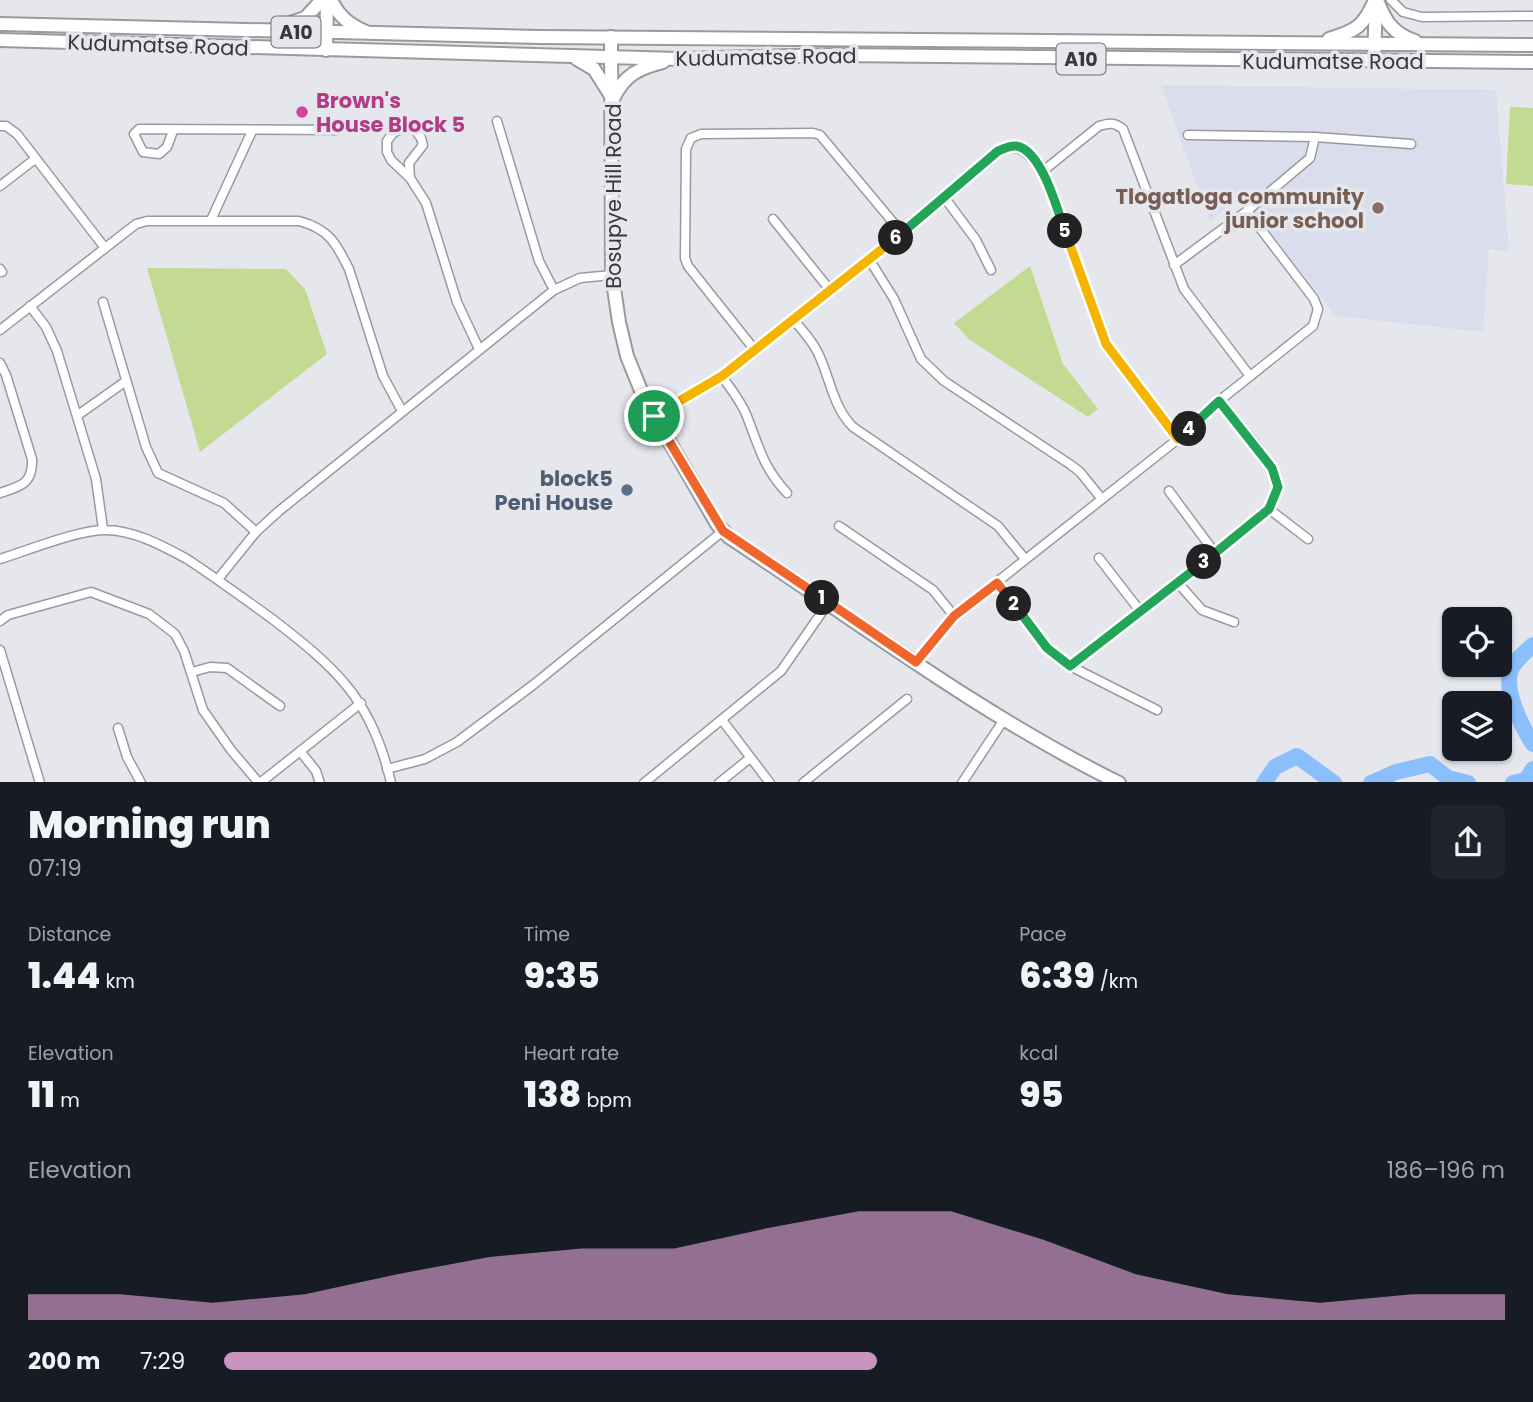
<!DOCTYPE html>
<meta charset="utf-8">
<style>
:root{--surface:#171b24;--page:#20242c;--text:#f1f3f6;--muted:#9ea1a6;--accent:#c895c0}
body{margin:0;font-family:Poppins,sans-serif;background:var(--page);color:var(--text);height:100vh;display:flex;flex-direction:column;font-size:26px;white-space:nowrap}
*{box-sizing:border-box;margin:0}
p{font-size:23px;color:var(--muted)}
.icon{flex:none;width:38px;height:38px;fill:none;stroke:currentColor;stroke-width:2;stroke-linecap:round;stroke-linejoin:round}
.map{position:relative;height:782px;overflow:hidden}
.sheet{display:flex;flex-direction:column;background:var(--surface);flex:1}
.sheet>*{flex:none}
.controls{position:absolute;left:1442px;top:607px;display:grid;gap:14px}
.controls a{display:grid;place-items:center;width:70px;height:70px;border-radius:10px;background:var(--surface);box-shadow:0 2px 5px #0004;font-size:35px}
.pin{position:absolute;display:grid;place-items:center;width:60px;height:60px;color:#fff;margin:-30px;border:4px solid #fff;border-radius:50%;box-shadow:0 2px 7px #0007}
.km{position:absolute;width:35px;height:35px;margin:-18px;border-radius:50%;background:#222;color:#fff;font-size:19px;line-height:35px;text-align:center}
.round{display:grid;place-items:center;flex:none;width:74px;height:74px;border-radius:10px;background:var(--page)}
.headline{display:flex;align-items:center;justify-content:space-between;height:119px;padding:0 28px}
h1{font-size:38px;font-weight:800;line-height:52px}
.metrics{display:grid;grid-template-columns:repeat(3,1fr);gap:10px;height:119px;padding:7px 28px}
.metrics div{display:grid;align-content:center}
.metrics b{font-size:35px;font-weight:800}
.metrics small{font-size:19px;font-weight:400}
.metrics p{font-size:19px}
.chart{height:196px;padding:14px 28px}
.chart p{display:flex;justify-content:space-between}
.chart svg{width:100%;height:126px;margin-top:7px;fill:var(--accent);opacity:.7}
ul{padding:0 28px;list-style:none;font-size:23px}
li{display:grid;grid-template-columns:112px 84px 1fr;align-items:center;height:52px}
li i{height:18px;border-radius:9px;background:var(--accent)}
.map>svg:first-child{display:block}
.built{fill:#daddeb}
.green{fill:#c2da91}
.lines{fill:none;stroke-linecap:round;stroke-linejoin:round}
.river{stroke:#8bbefd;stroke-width:16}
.street-casing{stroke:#989a9f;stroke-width:11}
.secondary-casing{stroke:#989a9f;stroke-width:16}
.primary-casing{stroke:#989a9f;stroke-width:16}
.street{stroke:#fff;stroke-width:8}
.secondary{stroke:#fff;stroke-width:12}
.primary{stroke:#fff;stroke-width:12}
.split-1-casing{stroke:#fff;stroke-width:14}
.split-2-casing{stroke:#fff;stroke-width:14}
.split-3-casing{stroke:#fff;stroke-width:14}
.split-4-casing{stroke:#fff;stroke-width:14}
.split-5-casing{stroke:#fff;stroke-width:14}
.split-6-casing{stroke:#fff;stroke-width:14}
.split-7-casing{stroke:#fff;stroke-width:14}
.split-1{stroke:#f0652b;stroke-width:9}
.split-2{stroke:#f0652b;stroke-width:9}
.split-3{stroke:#22a559;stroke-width:9}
.split-4{stroke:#22a559;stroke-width:9}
.split-5{stroke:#f5b400;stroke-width:9}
.split-6{stroke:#22a559;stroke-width:9}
.split-7{stroke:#f5b400;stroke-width:9}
.hotel-dot{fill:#d1479c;stroke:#e6e7ed;stroke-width:2.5}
.education-dot{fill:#8d6e63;stroke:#e6e7ed;stroke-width:2.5}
.service-dot{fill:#5c6f8a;stroke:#e6e7ed;stroke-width:2.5}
.labels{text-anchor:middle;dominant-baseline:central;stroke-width:7;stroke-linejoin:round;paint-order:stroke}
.shield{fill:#e6e7ed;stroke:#6c6c70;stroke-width:2}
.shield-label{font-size:19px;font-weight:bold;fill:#38383b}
.street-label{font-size:21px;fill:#38383b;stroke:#e6e7ed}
.hotel-label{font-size:21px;font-weight:bold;fill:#b23c85;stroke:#e6e7ed;text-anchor:start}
.education-label{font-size:21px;font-weight:bold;fill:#785e54;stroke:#e6e7ed;text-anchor:end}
.service-label{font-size:21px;font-weight:bold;fill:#4e5e75;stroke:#e6e7ed;text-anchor:end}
</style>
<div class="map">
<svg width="1533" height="783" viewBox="0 0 1533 783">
<rect width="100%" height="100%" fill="#e6e7ed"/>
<!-- built -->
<polygon class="built" points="1161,85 1496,90 1509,251 1489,249 1483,332 1336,316 1241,195 1210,222"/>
<!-- green -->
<g class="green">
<polygon points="1510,107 1533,108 1533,186 1506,184"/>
<polygon points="1030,266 1063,364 1098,409 1088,417 970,340 954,323"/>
<polygon points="147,268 286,269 305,289 327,354 200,452"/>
</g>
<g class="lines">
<!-- river -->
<g class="river">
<path d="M 1533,645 C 1525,652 1515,660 1511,670 C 1503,690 1522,727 1533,744"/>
<polyline points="1264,783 1275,767 1297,756 1334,783"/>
<polyline points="1371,783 1396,772 1430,764 1448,778 1468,783"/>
<polyline points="1513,783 1526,780 1533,769"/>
</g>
<defs>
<g id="street">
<polyline points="1391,0 1403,12 1422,17 1533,16"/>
<polyline points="497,121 539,261 554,290"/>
<polyline points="0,126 6,126 17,134 105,248"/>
<polyline points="173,131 167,147 159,154 143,152 134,134 139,129 337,130"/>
<polyline points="1188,135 1315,137 1411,144"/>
<path d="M 1043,171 L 1099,126 C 1109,123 1114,122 1123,129 L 1184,289 L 1250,376"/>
<polyline points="410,178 409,163 423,145 421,138 415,130 405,127 393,133 387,141 387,152 391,160 410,178 426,203 457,302 479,349"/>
<polyline points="0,186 35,159"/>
<polyline points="944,197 976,240 991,270"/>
<polyline points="773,219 830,290"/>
<polyline points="211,220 252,131"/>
<polyline points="869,259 894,299 921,359 944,381 1071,465 1080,472 1101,498"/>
<polyline points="1174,265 1247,211 1310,158 1315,137"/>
<polyline points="0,269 2,272"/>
<polyline points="103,302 146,447 158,473 224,503 256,532"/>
<polyline points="30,306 46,327 57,351 96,479 103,529"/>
<path d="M 793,319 C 801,329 811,339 817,351 C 830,376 832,406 853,427 L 998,526 L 1025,559"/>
<path d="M 0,330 L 136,224 L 147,221 L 299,221 C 329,229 336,243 349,269 L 383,376 L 402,411"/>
<polyline points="754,349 688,266 685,258 686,149 691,138 701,134 813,133 820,135 902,233"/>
<path d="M 0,363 L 6,375 L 32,459 C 33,484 21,486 0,493"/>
<path d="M 722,376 C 730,388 740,400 746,414 C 759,446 762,466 787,493"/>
<polyline points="78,415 126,381"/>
<path d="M 654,417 L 722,376 L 902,233 L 998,151 C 1021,141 1029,155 1043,171 L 1106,344 L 1178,439"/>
<polyline points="1169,491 1215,553"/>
<polyline points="1269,509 1308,539"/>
<polyline points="839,526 933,590 954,616"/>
<polyline points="1099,558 1140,611"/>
<path d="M 0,559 C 26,551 81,529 105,530 C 134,530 163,546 187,559 C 216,578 243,598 271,618 C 336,668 372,699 391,783"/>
<polyline points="218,579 256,532 279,511 554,290 580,278 612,275"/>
<polyline points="997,583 1054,655 1070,666 1157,710"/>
<polyline points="1178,583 1202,610 1234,622"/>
<polyline points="0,621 8,615 91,592 149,614 175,634 184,651 203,710 231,750 259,783"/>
<polyline points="0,650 40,783"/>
<polyline points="916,661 954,616 1178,439 1219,401 1313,326 1318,309 1314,299 1247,211"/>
<path d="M 1070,666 L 1269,509 C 1272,502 1277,496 1278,488 C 1280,466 1233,419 1219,401"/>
<polyline points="192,672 210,667 227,668 280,706"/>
<polyline points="722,720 770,783"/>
<polyline points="118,728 127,757 141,783"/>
<polyline points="300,751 316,771 320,783"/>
<polyline points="387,769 425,759 457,742 533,685 723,531"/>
<polyline points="260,783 361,703"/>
<polyline points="644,783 781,671 829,602"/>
<polyline points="719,783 750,758"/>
<polyline points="803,783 907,699"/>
<polyline points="962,783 1003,721"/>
</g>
<g id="secondary">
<path d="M 611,37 L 612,275 L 619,322 L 627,356 L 644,398 L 717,524 L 729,537 C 857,621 981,715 1119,783"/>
<polyline points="326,50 327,0"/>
<polyline points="1374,62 1376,0"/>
</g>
<g id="primary">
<path d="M 331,0 C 339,17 350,25 366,32"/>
<path d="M 1377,0 C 1385,21 1393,34 1415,41"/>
<polyline points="0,24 540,37 1533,45"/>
<polyline points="275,28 305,18 322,0"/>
<path d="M 1329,39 C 1356,31 1364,26 1375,0"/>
<polyline points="0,40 679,59 835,55 1533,62"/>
<polyline points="577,59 594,69 613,99"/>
<path d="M 613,99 C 624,75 639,68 663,62"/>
</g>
</defs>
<!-- street casing -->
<use href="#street" class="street-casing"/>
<!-- secondary casing -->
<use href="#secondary" class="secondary-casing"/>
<!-- primary casing -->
<use href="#primary" class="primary-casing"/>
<!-- street -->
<use href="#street" class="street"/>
<!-- secondary -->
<use href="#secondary" class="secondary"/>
<!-- primary -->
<use href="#primary" class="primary"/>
</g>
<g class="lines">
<defs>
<polyline id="split-1" points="654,416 723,531 822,598"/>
<polyline id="split-2" points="822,598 916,662 954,616 997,583 1014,604"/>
<polyline id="split-3" points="1014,604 1047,648 1070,666 1204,562"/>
<polyline id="split-4" points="1189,429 1219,401 1272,468 1278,487 1269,509 1204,562"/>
<polyline id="split-5" points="1065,231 1106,344 1178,439 1189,429"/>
<path id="split-6" d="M 896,238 L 998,151 C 1005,148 1013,144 1020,147 C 1043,156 1057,209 1065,231"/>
<polyline id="split-7" points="654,416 722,376 896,238"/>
</defs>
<!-- split-1 casing -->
<use href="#split-1" class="split-1-casing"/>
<!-- split-2 casing -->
<use href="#split-2" class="split-2-casing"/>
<!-- split-3 casing -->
<use href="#split-3" class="split-3-casing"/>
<!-- split-4 casing -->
<use href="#split-4" class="split-4-casing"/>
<!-- split-5 casing -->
<use href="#split-5" class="split-5-casing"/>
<!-- split-6 casing -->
<use href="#split-6" class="split-6-casing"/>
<!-- split-7 casing -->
<use href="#split-7" class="split-7-casing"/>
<!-- split-1 -->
<use href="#split-1" class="split-1"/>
<!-- split-2 -->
<use href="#split-2" class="split-2"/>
<!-- split-3 -->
<use href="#split-3" class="split-3"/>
<!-- split-4 -->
<use href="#split-4" class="split-4"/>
<!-- split-5 -->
<use href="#split-5" class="split-5"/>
<!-- split-6 -->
<use href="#split-6" class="split-6"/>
<!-- split-7 -->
<use href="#split-7" class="split-7"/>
</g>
<!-- markers -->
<circle class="hotel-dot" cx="302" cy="112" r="7"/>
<circle class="education-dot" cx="1378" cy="208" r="7"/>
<circle class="service-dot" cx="627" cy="490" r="7"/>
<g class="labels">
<!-- shield labels -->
<g class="shield">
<rect x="271.5" y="16.5" width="49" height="31" rx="5"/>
<rect x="1056.5" y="43.5" width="49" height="31" rx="5"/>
</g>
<g class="shield-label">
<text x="296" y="32">A10</text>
<text x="1081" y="59">A10</text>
</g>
<!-- street labels -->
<g class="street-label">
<text transform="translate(158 45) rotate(2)">Kudumatse Road</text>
<text transform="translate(766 57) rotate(-1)">Kudumatse Road</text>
<text x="1333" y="61">Kudumatse Road</text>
<text transform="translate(613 196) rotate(-90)">Bosupye Hill Road</text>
</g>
<!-- hotel labels -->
<g class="hotel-label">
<text x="316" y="100">Brown's<tspan x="316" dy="24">House Block 5</tspan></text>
</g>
<!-- education labels -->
<g class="education-label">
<text x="1364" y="196">Tlogatloga community<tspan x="1364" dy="24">junior school</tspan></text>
</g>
<!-- service labels -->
<g class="service-label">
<text x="613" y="478">block5<tspan x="613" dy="24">Peni House</tspan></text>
</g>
</g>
</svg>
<div class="controls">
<a><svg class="icon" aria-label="locate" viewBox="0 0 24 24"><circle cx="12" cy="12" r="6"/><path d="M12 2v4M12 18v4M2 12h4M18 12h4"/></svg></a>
<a><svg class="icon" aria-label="layers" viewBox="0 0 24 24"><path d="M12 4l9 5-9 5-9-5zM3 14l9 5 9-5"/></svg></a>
</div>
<div class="pin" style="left:654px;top:416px;background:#1e9e55"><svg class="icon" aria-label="arrive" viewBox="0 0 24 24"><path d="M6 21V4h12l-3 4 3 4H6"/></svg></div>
<b class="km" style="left:822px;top:598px">1</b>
<b class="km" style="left:1014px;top:604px">2</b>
<b class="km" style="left:1204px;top:562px">3</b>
<b class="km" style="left:1189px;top:429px">4</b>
<b class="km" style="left:1065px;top:231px">5</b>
<b class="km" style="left:896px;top:238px">6</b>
</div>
<section class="sheet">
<div class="headline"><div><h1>Morning run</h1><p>07:19</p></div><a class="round"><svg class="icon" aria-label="share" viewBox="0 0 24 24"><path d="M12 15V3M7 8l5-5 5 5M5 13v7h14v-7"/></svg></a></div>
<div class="metrics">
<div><p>Distance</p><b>1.44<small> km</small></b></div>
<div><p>Time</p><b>9:35</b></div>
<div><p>Pace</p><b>6:39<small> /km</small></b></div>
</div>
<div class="metrics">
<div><p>Elevation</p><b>11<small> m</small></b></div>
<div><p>Heart rate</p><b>138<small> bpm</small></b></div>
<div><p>kcal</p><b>95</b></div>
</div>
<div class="chart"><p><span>Elevation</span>186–196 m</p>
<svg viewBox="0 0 160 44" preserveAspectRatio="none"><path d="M0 44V35L10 35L20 38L30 35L40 28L50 22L60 19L70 19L80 12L90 6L100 6L110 16L120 28L130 35L140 38L150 35L160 35V44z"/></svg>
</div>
<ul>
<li><b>200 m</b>7:29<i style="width:51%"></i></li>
</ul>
</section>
